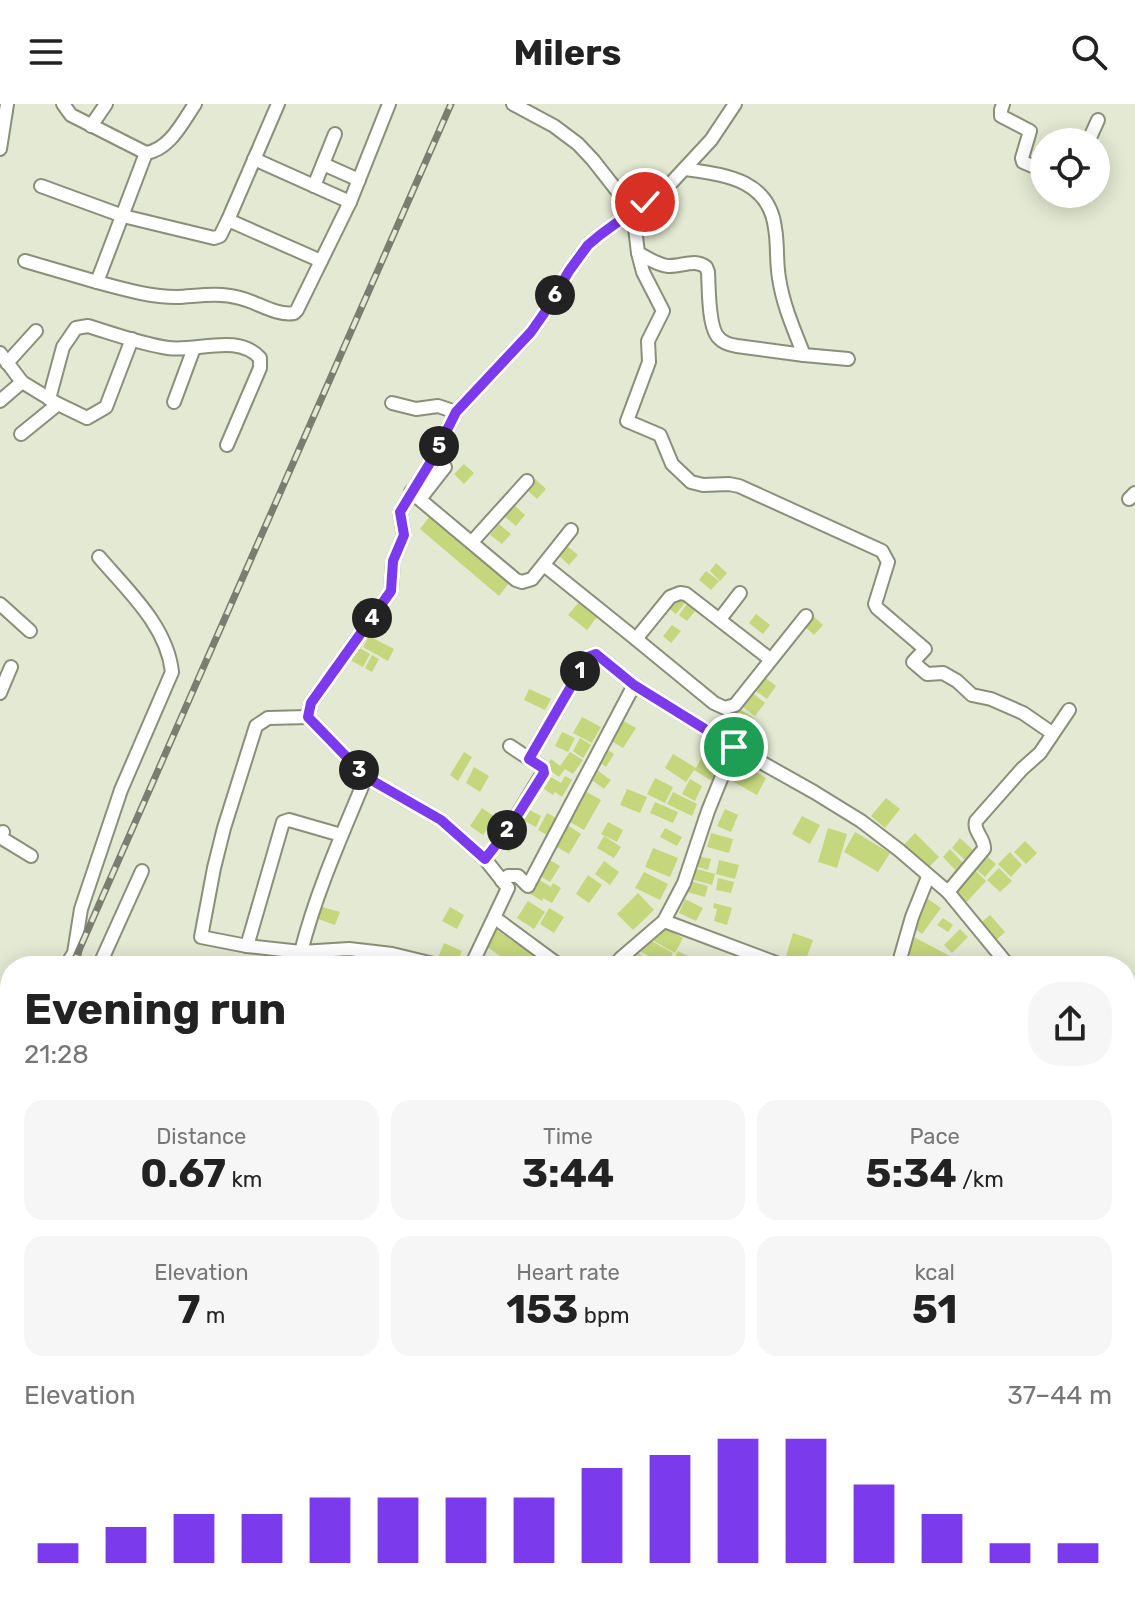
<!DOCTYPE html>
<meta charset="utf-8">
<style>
:root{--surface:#fff;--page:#f6f6f6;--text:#222;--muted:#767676;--accent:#7c3aed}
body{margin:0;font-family:Rubik,sans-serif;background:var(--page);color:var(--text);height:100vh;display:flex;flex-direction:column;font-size:30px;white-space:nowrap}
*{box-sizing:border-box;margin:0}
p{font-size:26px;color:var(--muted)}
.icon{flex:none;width:44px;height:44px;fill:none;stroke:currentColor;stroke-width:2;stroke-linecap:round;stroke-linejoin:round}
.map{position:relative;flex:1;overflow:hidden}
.details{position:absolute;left:0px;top:852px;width:1136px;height:648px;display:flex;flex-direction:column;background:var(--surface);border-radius:32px 32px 0 0;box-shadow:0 4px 20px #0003}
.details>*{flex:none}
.controls{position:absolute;left:1030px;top:24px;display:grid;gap:16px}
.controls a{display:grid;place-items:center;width:80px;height:80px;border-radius:50%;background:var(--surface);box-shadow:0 4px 20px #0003;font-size:40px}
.pin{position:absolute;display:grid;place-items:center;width:68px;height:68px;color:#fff;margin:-34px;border:4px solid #fff;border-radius:50%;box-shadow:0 2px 8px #0007}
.km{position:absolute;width:40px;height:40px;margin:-20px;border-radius:50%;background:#222;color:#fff;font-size:22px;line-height:40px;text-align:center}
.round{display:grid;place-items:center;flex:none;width:84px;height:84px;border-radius:32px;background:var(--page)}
.overview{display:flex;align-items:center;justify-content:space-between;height:136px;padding:0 24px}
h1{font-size:44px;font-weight:700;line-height:60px}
.stats{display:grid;grid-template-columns:repeat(3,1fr);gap:12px;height:136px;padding:8px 24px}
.stats div{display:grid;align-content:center;border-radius:20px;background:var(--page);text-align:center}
.stats b{font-size:40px;font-weight:700}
.stats small{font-size:22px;font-weight:400}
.stats p{font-size:22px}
.chart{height:224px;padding:16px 24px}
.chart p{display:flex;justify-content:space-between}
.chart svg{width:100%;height:144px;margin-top:8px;stroke:var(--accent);stroke-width:6}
header{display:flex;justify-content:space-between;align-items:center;height:104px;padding:0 24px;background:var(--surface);font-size:36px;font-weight:700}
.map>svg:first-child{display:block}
.building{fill:#c4d77c}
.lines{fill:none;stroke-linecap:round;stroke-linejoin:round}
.minor-casing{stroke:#8a8f7a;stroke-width:16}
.minor{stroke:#fff;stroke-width:12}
.rail-casing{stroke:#7a7d6f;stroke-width:7}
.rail{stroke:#e4e9d3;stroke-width:4;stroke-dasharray:12;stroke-linecap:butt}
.route-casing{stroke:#fff;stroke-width:16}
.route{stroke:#7c3aed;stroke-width:10}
</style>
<header><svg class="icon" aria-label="menu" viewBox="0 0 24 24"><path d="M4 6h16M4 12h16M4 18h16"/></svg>Milers<svg class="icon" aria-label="search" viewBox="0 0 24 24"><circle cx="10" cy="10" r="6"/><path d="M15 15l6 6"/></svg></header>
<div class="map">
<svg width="1135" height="1500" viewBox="0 0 1135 1500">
<rect width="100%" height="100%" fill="#e4e9d3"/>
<!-- building -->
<g class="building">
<polygon points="464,360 474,369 464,380 454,370"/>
<polygon points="535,375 546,385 537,395 526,385"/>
<polygon points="514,401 525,411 516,422 504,412"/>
<polygon points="430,412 509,479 499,492 420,425"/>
<polygon points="499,420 511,430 502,440 490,431"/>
<polygon points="567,442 578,451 569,461 559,452"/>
<polygon points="716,459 727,469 720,477 710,467"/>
<polygon points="706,467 719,477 711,486 699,476"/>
<polygon points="676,492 685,499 676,510 667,503"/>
<polygon points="579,498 597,513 587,526 568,511"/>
<polygon points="687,500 695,507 687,517 679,511"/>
<polygon points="756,510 770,521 763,530 749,519"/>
<polygon points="812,511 823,521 814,531 804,522"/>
<polygon points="672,521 681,527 671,539 663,532"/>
<polygon points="369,532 394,545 388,557 363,543"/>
<polygon points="358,543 370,550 363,563 350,556"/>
<polygon points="372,551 379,555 372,568 365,564"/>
<polygon points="763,572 776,582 767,595 753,585"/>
<polygon points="529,585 551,595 545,606 524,596"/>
<polygon points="750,587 765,599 755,612 740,601"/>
<polygon points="738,604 754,614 748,624 732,613"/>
<polygon points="582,613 601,623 592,639 573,629"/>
<polygon points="620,615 636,624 623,644 608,635"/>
<polygon points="732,616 748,626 739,641 722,630"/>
<polygon points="562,628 575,634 568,648 555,642"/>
<polygon points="712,633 730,643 712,677 694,666 686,678 665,664 673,650 696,664"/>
<polygon points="748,633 766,644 760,655 742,644"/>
<polygon points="580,634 591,641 583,654 573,647"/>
<polygon points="604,644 614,650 606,663 597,657"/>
<polygon points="464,648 472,653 458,677 450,671"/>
<polygon points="570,648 583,656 573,670 565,665 559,673 545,663 551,655 560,662"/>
<polygon points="742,660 766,674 757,691 732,677"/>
<polygon points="474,663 489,672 480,688 466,679"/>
<polygon points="594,664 611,676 604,685 588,673"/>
<polygon points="544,669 561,679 565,672 572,676 562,693 555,688 553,691 537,680"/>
<polygon points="655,674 673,683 665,699 647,690"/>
<polygon points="690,675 702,682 695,697 682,690"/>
<polygon points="627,685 647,693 640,709 620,701"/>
<polygon points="585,687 601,696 584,726 568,717"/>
<polygon points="673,688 697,700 692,712 667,700"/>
<polygon points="886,694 900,705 885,724 871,712"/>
<polygon points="655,698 678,708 673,719 650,709"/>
<polygon points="524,703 541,712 536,723 519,714"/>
<polygon points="482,704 495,713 483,731 470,722"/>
<polygon points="725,705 738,711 731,728 717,722"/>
<polygon points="547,709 558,715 549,732 538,726"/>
<polygon points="802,712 820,721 810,740 792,730"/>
<polygon points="608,718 623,726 617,738 601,730"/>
<polygon points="514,720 524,727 509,748 499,741"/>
<polygon points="566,720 581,730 569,750 553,741"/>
<polygon points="665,724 682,733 677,742 660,733"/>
<polygon points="828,724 847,730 837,764 818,758"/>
<polygon points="855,728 890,749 878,768 844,748"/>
<polygon points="711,729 733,735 729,749 707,743"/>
<polygon points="915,729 939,753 926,766 902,743"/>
<polygon points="604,732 621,743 614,754 597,744"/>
<polygon points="960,734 974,747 965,756 952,744"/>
<polygon points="1025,737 1037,749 1026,760 1014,748"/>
<polygon points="653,744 678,754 670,773 645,763"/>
<polygon points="950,745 964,760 957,768 943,753"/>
<polygon points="1010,748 1022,761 1011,773 998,760"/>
<polygon points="698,752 711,755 708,766 695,762"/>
<polygon points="988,753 996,760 985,773 977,766"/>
<polygon points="548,755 560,762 550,778 538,771"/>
<polygon points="719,756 739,761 735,775 716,770"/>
<polygon points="604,757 619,768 610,781 595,770"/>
<polygon points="694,764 715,770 712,781 691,775"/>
<polygon points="999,764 1012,777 1000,788 987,776"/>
<polygon points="975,766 986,777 963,802 952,791"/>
<polygon points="644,768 668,780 660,796 635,784"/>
<polygon points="588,771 602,781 589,799 576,790"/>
<polygon points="718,774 734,778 731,789 716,786"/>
<polygon points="538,775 551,783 553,779 561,784 552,799 543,794 542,797 529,789"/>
<polygon points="690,777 708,782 705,793 687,788"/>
<polygon points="638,789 654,806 633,826 617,810"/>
<polygon points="685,795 703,804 696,817 679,809"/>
<polygon points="928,795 941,804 922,830 910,821"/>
<polygon points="528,797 545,808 534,825 517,814"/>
<polygon points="714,799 732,804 727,821 714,817 717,805 713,804"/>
<polygon points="322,803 340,808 335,821 318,815"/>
<polygon points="450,803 464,811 457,825 442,817"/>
<polygon points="549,804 564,813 554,829 540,820"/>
<polygon points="990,811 1005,828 993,839 977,822"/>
<polygon points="943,814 953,821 948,828 937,821"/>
<polygon points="661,822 683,834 675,849 654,837"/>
<polygon points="495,825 533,851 525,862 515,862 484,841"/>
<polygon points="960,825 968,833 952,849 944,841"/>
<polygon points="793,829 813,836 805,858 786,852"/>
<polygon points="912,832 952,853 947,862 906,862 911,852 904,848"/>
<polygon points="648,835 673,849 666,861 641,848"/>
<polygon points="444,839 462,847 455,862 437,856"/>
<polygon points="633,845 648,856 643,862 621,862"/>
<polygon points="678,847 688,852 683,862 670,862"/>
<polygon points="1126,1246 1135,1251 1135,1265 1133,1269 1126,1266"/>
<polygon points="0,1430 10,1432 6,1454 0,1452"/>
<polygon points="10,1453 10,1483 8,1487 0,1483 9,1462 7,1461"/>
<polygon points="219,1490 236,1490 229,1500 225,1500 216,1495"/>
<polygon points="239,1490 248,1490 254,1493 250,1500 233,1500"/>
<polygon points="260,1490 278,1490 271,1500 258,1493"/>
<polygon points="279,1490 291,1490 295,1492 290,1500 273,1500"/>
<polygon points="320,1490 336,1490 328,1500 321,1500 316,1496"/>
<polygon points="340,1490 380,1490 388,1495 385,1500 358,1500"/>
<polygon points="921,1490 936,1490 932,1500 917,1500"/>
</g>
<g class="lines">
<defs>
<g id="minor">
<path d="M 63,0 L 71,11 L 146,49 C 170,45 182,19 195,0"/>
<path d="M 513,0 L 554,22 L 578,40 L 593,56 L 633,107 L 638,149 C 648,154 657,161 668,162 C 682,163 694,154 706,163 L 708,168 C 709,184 708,224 719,234 C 723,239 731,241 737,242 L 804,251"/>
<polyline points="1003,0 1001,6 1001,12 1030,27 1022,54 1023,58 1044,67"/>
<polyline points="91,22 106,0"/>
<polyline points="1088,38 1098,16"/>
<polyline points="0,45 7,0"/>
<polyline points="254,55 350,98 389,0"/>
<polyline points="323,60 359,76"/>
<path d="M 685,65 C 725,71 769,75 775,124 C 778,140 776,157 779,174 C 783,201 794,226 804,251 L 848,255"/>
<polyline points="41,82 123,112 214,134 220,132 228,116 321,157"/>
<polyline points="314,82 335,30"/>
<polyline points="228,116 278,0"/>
<polyline points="638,149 643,168 663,207 648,237 649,258 627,317 660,331 672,360 691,378 703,381 729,380 739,382 882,447 888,458 875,500 877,504 925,545 913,558 927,570 943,569 957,577 972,591 991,595 1023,609 1052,629"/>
<polyline points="25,157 97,178 146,49"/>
<path d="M 97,178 C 123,185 150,193 177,193 C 198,192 218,188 240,194 C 257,198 276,212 294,209 L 297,206 L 350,98"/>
<polyline points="0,249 22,278 0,297"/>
<polyline points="7,259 36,227"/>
<polyline points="22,278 58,300 87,314 106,303 132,235"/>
<path d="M 49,295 L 63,243 L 76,224 L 88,222 C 114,230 141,240 168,244 C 198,248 237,229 260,254 L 260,264 L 227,341"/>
<polyline points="174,298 194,244"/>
<polyline points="392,299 416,305 438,302 456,308"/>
<polyline points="21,330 58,300"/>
<polyline points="411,388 516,476 522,478 532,475 571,426"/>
<polyline points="420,395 445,363"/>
<polyline points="1129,395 1135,389"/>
<polyline points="472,438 527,377"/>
<polyline points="544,461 636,535 670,493 680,489 686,490 770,555"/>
<polyline points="0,500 30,527"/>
<polyline points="720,515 740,489"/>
<polyline points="636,535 714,599 725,604 735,601 806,512"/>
<polyline points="0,589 11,563"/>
<polyline points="308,613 268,614 256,622 224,724 214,764 201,833 247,842 301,848 349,845 392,850 442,862"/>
<polyline points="529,655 588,553 596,550 634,581 734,643 814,688 861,717 899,746 948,788 1008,861"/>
<polyline points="3,728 0,733 31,752"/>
<polyline points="485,755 510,723 544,667 543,664 510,642"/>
<polyline points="502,777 508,772 518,772 528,782 634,581"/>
<path d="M 948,788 L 984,745 C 985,734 973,728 976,717 L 1022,665 L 1040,649 L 1069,606"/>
<polyline points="495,814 560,862"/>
<polyline points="664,817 784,862"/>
<polyline points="247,842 283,718 289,716 341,731"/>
<path d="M 301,848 C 316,788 342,731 366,673"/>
<path d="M 66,862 L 74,849 L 81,805 L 121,686 L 172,568 C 167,522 128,487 99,453"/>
<polyline points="99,862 142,767"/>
<polyline points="471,862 508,784 485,755 441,716 366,673 308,613 311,599 391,487 393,457 404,431 400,408 433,354 456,308 531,228 545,208 569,167 588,141 600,131 672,78 711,36 735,0"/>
<polyline points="614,862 621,854 664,817 684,779 708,707 734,643"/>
<polyline points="898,862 912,813 928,773"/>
<polyline points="1126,931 1135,934"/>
<polyline points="0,952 10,929"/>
<polyline points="1126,1082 1135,1086"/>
<polyline points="0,1104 10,1079"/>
<polyline points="1126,1160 1135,1163"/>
<polyline points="1126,1203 1135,1185"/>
<polyline points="1126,1228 1135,1232"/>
<polyline points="0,1262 10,1246"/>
<polyline points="0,1397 10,1402"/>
<polyline points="1126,1398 1135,1396"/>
<polyline points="178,1490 197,1500"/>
<polyline points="295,1490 311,1500"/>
<polyline points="387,1490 389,1496 388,1500"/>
<polyline points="208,1500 214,1490"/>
<polyline points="751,1500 764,1490"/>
<polyline points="865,1500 874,1490"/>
</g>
</defs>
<!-- minor casing -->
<use href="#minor" class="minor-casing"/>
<!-- minor -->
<use href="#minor" class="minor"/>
<defs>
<g id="rail">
<polyline points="72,862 451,0"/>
<polyline points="0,1027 10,1004"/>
</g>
</defs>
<!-- rail casing -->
<use href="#rail" class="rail-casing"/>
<!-- rail -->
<use href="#rail" class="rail"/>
</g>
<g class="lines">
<defs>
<polyline id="route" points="645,98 600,131 588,141 569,167 545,208 531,228 456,308 433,354 400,408 404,431 393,457 391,487 311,599 308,613 366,673 441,716 485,755 510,723 544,669 543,664 529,655 588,553 596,550 634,581 734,643"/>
</defs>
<!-- route casing -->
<use href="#route" class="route-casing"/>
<!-- route -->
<use href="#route" class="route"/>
</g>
</svg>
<div class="controls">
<a><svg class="icon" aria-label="locate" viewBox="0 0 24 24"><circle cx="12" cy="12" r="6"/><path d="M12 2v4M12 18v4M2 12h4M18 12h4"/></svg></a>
</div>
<div class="pin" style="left:734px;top:643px;background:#1e9e55"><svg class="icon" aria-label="arrive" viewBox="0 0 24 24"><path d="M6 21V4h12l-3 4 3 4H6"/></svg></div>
<div class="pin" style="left:645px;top:98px;background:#d93025"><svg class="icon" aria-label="check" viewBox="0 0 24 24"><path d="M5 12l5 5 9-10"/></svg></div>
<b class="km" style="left:580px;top:567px">1</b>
<b class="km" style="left:507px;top:726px">2</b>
<b class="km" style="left:359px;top:666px">3</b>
<b class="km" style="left:372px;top:514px">4</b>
<b class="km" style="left:439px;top:342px">5</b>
<b class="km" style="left:555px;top:191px">6</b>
<section class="details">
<div class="overview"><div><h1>Evening run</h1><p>21:28</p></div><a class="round"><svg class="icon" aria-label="share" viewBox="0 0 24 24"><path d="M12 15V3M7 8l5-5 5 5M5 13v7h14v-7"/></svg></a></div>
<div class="stats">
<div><p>Distance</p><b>0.67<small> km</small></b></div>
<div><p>Time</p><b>3:44</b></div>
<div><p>Pace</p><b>5:34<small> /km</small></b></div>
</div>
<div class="stats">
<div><p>Elevation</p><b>7<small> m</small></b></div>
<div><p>Heart rate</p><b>153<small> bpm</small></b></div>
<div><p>kcal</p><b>51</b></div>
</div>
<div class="chart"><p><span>Elevation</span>37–44 m</p>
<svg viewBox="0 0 160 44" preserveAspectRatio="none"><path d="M5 44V38M15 44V33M25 44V29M35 44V29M45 44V24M55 44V24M65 44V24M75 44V24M85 44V15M95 44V11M105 44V6M115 44V6M125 44V20M135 44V29M145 44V38M155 44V38"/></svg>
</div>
</section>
</div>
